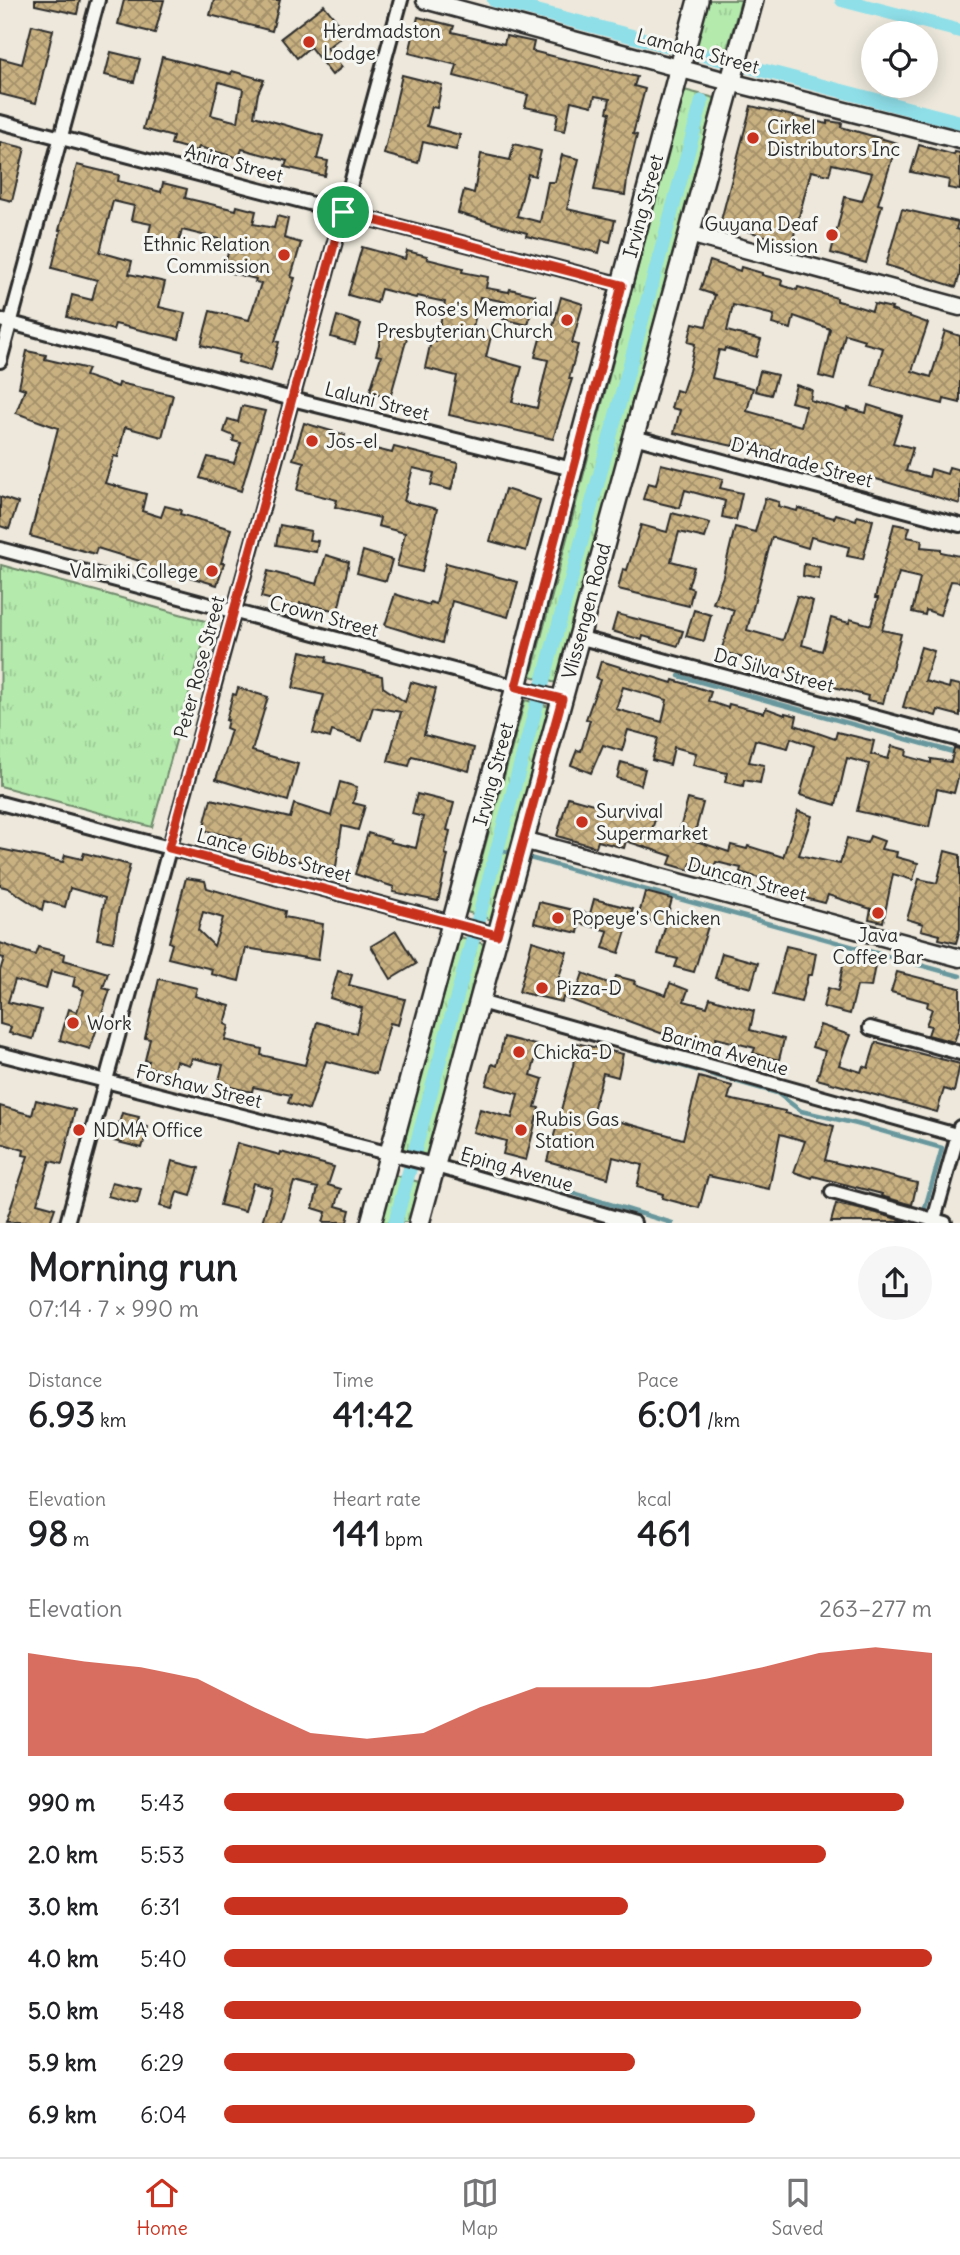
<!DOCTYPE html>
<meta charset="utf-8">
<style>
:root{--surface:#fff;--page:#f6f6f6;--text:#202124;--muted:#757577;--line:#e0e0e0;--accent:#c8321e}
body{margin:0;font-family:Delius,sans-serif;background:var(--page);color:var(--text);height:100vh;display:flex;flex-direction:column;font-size:26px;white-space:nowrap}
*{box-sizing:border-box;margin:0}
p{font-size:23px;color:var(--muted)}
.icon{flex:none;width:38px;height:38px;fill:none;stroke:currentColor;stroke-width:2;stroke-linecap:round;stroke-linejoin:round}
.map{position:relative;height:1223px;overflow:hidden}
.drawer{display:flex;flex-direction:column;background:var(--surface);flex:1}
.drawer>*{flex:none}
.fabs{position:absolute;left:861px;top:21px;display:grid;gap:14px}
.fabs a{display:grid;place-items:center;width:77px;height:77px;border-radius:50%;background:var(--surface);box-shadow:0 4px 18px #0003;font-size:35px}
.pin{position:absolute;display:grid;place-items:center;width:60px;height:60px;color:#fff;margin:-30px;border:4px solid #fff;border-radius:50%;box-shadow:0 2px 7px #0007}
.round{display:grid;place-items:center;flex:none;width:74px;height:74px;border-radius:37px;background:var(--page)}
.head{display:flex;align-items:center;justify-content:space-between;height:119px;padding:0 28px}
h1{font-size:38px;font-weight:700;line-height:52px}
.metrics{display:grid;grid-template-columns:repeat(3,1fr);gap:10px;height:119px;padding:7px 28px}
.metrics div{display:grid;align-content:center}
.metrics b{font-size:35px;font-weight:700}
.metrics small{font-size:19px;font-weight:400}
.metrics p{font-size:19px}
.chart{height:196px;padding:14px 28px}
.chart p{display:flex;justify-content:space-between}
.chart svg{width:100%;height:126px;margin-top:7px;fill:var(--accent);opacity:.7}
ul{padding:0 28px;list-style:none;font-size:23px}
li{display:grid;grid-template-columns:112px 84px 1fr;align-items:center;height:52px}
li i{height:18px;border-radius:9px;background:var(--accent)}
.tabs{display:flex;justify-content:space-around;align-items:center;height:98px;border-top:2px solid var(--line);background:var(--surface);font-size:19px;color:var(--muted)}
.tabs a{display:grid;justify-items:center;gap:4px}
.tabs .on{color:var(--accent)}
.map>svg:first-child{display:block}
.grass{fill:url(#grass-tufts);stroke:#708a6c;stroke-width:2}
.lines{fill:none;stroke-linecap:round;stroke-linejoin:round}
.stream{stroke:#67979d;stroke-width:4.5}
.canal{stroke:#8fdfe9;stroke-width:14}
.building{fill:url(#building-cross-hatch);stroke:#2b2b2b;stroke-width:2;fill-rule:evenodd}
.minor-casing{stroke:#2b2b2b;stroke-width:18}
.tertiary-casing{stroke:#2b2b2b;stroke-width:21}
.primary-casing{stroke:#2b2b2b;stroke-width:24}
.minor{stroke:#f6f6f2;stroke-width:12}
.tertiary{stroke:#f6f6f2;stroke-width:16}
.primary{stroke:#f6f6f2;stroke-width:19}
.route-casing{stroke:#fff;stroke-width:14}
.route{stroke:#c8321e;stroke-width:9}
.poi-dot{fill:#c8321e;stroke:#f6f6f2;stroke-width:2.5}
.labels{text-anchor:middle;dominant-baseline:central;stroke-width:6;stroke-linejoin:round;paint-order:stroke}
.poi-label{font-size:19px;fill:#2b2b2b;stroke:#f6f6f2;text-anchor:start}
.street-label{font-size:19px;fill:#2b2b2b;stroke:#f6f6f2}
</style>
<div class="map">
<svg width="960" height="1223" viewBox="0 0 960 1223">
<defs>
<pattern id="grass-tufts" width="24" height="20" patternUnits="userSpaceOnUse" patternTransform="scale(1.75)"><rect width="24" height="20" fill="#b4eaac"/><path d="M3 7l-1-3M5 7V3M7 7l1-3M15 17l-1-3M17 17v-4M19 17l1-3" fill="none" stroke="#9bc994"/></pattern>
<pattern id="building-cross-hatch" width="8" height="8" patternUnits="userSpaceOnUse" patternTransform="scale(1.75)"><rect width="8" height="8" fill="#c9b181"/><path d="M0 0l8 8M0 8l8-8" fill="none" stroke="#a3906a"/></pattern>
</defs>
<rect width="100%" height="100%" fill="#ede8db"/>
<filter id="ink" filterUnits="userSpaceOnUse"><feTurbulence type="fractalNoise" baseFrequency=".0143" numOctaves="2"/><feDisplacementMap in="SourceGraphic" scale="14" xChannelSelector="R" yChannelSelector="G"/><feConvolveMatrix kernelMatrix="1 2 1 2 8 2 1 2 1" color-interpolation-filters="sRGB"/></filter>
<g filter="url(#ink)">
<!-- grass -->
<g class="grass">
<polygon points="708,0 741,0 723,65 692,55"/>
<polygon points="684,90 715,98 556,683 531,676"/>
<polygon points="1,565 209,622 152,827 0,786"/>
<polygon points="525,700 550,707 492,920 467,912"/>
<polygon points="460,937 484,944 426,1158 401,1149"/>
<polygon points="394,1175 419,1182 408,1222 382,1222"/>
</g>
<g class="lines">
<!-- stream -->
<g class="stream">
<polyline points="679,676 960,754"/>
<polyline points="498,849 514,854"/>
<polyline points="526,857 960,976"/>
<polyline points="654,1058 777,1093 801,1111 857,1124 942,1148 923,1215"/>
<polyline points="534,1181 672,1223"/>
</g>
<!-- canal -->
<g class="canal">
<polyline points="494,0 960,122"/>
<polyline points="842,0 960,31"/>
<polyline points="395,1223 702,101"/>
</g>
</g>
<!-- building -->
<g class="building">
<polygon points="35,0 80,0 77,14 35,5"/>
<polygon points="124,0 164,0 155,33 118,24"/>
<polygon points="214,0 280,0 272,31 210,15"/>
<polygon points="324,5 346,33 327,48 342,67 332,75 310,47 297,58 281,38"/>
<polygon points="418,17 454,26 452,32 504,44 506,36 534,42 532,51 637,77 634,86 645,89 633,134 637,135 628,173 625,195 594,190 610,113 607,112 610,99 595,96 592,106 571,101 565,131 555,129 558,114 525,107 528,95 454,76 457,65 409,53"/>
<polygon points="32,25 53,30 36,103 0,94 0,58 22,64"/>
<polygon points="111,52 140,59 134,82 105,75"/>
<path d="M 162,57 L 231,74 L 232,71 L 264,80 L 258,93 L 254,116 L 323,136 L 317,159 L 328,161 L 325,176 L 285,167 L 287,161 L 242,149 L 239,158 L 199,147 L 197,151 L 171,144 L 173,137 L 143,129 ZM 219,82 L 243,89 L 238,122 L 211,115 Z"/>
<polygon points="402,75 442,85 437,108 432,107 427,126 460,135 456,150 423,142 418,163 384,154"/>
<polygon points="751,106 827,124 827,121 842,123 841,127 897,143 878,204 882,205 866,263 831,253 845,197 862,201 872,173 832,164 829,175 811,171 792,243 720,224"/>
<polygon points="0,142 25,148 12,201 0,198"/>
<polygon points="514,144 541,151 535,176 528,174 517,216 540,222 548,182 555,182 562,155 579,159 567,209 615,220 610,242 602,240 599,253 526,236 527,233 458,213 464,190 474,193 481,154 510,160"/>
<polygon points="919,145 954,155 955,152 960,153 960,190 948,188 949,180 911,172"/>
<polygon points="77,165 119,175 118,181 161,192 163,183 187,189 185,198 236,210 237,206 256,211 253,224 274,228 277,216 288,219 284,238 301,243 291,277 295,278 275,341 279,342 271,371 238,362 240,355 201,345 210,311 249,320 261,283 255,282 256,279 223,271 231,242 182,230 176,253 146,246 151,224 131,220 134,206 113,201 100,252 132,261 129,274 165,282 159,307 185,313 179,339 115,324 113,330 67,317 72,295 92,300 97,280 52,268 61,230 59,230"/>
<polygon points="902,209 958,222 956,229 960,230 960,274 956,287 886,265"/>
<polygon points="362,247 405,259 407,251 427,256 427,259 463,268 462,272 488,277 486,288 509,292 510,289 535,295 528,325 503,319 507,302 480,297 473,327 492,332 486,357 522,367 512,402 537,408 548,360 535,357 541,335 550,337 561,297 583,304 572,343 578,345 569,379 572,379 553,439 449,415 457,376 425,368 431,341 436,342 445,302 417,296 416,298 381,289 377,303 348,295"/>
<polygon points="710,261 740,271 741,267 762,273 762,275 782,280 781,285 797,290 798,287 837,298 837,301 856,306 872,311 874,304 892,308 891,310 928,323 912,371 931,377 945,331 960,336 960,403 944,399 943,404 872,386 883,348 864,343 865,340 845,334 834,380 819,376 830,329 794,316 791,329 772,324 774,315 733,305 727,331 761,340 756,357 725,348 724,351 719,350 712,378 753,388 747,411 801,426 806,406 791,402 796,385 812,390 810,400 847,411 848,408 866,413 868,405 902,416 893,443 913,448 906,471 929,477 931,469 947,474 949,467 960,470 960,504 866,476 865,480 827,468 826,471 811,467 811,464 792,459 793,455 757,445 757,447 734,441 733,446 674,433 680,410 671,408 676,390 682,392 689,371 695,344 688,342 693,323 706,326 715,295 700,290"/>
<polygon points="337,316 361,324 355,344 331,337"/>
<polygon points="384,327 408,334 390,398 370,391 381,356 376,355"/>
<polygon points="27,351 46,355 45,359 88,369 85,376 118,387 119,383 173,395 162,437 125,427 118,457 114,456 105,483 146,494 142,511 161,517 165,506 181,510 180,514 231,529 221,563 224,563 217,585 162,569 160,573 141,567 143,562 97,548 95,554 30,536 58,428 16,413 25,389 19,387"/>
<polygon points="760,371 777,375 771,395 755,391"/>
<polygon points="242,406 265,411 241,491 200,478 208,457 234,463 241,443 233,441 234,436 224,432 228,419 238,422"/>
<polygon points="304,423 345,435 343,441 392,453 394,447 458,463 451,490 431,485 434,473 413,468 404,501 437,509 422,572 397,566 405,533 378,526 380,518 335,507 337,500 297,490 304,462 293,459"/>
<polygon points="661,464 723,479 720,488 742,493 736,520 722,517 725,501 685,490 680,508 643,499 648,483 656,485"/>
<polygon points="505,489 540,500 526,551 490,541"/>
<polygon points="0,497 18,503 9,529 0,526"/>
<polygon points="765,498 779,502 778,506 797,511 798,508 834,518 836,514 856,520 857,516 873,520 863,559 847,556 849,547 811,537 808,548 772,537 747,630 783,640 797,596 813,601 802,645 822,651 831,618 849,623 850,619 871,625 878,598 875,598 894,524 910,527 907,537 922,540 921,547 941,549 941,552 960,556 960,582 951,581 940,615 926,610 925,615 912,612 920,578 899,573 882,630 901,634 883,703 867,700 868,696 834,687 815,678 793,674 721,651 734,610 713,603 723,576 735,527 755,532"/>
<polygon points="672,513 710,523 705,538 679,532 671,561 694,567 688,587 693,589 689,606 618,589 623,569 627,570 641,525 667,532"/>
<polygon points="280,525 311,531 309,540 318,541 316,552 276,545"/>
<polygon points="363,551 392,560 386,581 357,573"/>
<polygon points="326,555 349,562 338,611 300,603 299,607 261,597 268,571 317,584"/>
<polygon points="446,563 518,582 508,617 452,601 442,643 385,625 395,594 429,605 430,602 436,604"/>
<polygon points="804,564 820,567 819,579 803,576"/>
<polygon points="694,610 711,615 704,641 686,636"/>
<polygon points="617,614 683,631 678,646 643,636 642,640 612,631"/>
<polygon points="921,647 934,651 925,681 949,688 950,683 960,685 960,716 938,710 936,716 903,707"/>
<polygon points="301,651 327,657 326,662 382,676 383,687 405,702 411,682 436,689 424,735 474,748 469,771 412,756 409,766 388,761 401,712 373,707 362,741 332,731 330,738 313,733 324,695 293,688"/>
<path d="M 601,661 L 672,683 L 673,680 L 690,685 L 711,692 L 708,701 L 728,708 L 729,704 L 764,713 L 766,708 L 785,715 L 785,713 L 797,716 L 795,725 L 835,739 L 837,732 L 874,741 L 871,754 L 888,759 L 892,746 L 907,750 L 906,756 L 931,763 L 931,759 L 951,762 L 954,748 L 960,749 L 960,770 L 954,793 L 937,789 L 929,827 L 857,811 L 869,764 L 847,758 L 836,805 L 800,795 L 814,746 L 791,738 L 788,748 L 755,740 L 749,762 L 764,765 L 760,783 L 744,780 L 743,786 L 725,782 L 727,773 L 693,765 L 696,753 L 674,747 L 670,765 L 652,760 L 658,738 L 628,730 L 622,751 L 603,745 L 591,773 L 571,765 L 577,750 L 581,751 L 590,720 L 586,719 L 600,680 L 596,678 ZM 623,687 L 667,700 L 662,722 L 616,709 Z"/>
<polygon points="238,688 268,697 252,751 298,764 288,801 216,779 231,730 226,728 228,720 226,720 233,694 236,695"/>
<polygon points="621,762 645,769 641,785 617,778"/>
<polygon points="340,782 357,787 353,803 365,806 358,830 342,826 336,867 302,862 240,845 241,839 203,830 211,799 290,818 294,804 331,816"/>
<polygon points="417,794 454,803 447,830 450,831 445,854 448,855 438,901 393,892 394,887 355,874 368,833 391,840 390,842 416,848 423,817 412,814"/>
<polygon points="568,797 611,809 611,806 656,817 652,829 678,836 688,799 703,803 693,840 729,852 731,845 747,849 748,846 783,857 798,811 812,816 799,855 840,864 847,838 867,843 870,836 884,841 881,849 897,852 896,857 918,863 913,880 893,874 883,922 869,919 871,909 828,895 825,903 776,891 778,884 740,872 741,868 716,862 712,871 691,863 689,870 669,864 672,856 626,841 624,848 598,841 596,847 557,836"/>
<polygon points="0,849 63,862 65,855 82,859 84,853 130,865 118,911 113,942 97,939 105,898 70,888 65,907 44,901 42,910 8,888 0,886"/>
<polygon points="945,851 960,855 960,929 956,943 939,939 940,935 921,930 923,924 907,919 919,879 937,883"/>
<path d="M 186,878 L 205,881 L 207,888 L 285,911 L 284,917 L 323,924 L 318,960 L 246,948 L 239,981 L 211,974 L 212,969 L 168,958 L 172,944 L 169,942 ZM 203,912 L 223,918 L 214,946 L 198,930 Z"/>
<polygon points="645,892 672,899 665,925 638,918"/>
<polygon points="594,899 633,909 619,953 603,948 608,931 580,923 578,933 534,923 539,902 590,914"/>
<polygon points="692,915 710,920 694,972 675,967 678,959 658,954 667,919 689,925"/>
<polygon points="396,931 416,964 391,979 371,946"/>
<polygon points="532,941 567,952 557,983 578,988 583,973 613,985 616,976 635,981 634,984 666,995 670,983 688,990 684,1001 707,1007 710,998 754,1011 750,1030 784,1039 779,1060 753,1053 755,1048 716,1038 713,1046 683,1034 681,1039 666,1035 563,997 562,1002 519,992"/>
<polygon points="0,943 35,955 38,947 65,954 64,960 108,973 103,988 110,990 90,1049 60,1040 69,1009 77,1012 84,990 73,986 75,977 51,971 46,989 15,980 8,1002 41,1010 33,1039 9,1033 11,1027 0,1024 0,971 4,958 0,957"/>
<polygon points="786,946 816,953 812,975 808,975 801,1002 773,995"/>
<polygon points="722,953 758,963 751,988 715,978"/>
<polygon points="844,960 875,965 871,987 857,986 850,1014 823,1007 828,988 838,991"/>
<polygon points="338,971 352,975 349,985 405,999 398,1025 390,1023 376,1074 326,1061 309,1110 288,1103 291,1095 253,1087 252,1092 218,1084 223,1065 192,1058 190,1065 176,1061 173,1073 147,1067 149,1061 145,1060 150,1039 145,1038 159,979 197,988 195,996 230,1006 225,1024 229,1026 225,1040 262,1049 261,1055 305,1065 317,1022 356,1033 362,1008 330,998"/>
<polygon points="897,972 960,988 960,1025 954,1042 928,1035 931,1026 926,1025 932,1009 927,1007 928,1002 891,992"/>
<polygon points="820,1025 850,1035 839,1065 861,1072 863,1066 868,1068 876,1042 960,1064 954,1092 944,1089 937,1112 817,1079 825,1051 812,1047"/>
<polygon points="504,1037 539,1046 531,1075 543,1079 535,1107 539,1108 526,1160 503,1154 506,1141 473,1132 480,1109 512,1118 518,1094 486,1085 492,1064 497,1066"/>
<polygon points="576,1043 623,1054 618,1077 603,1073 592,1114 683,1139 699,1077 732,1086 728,1099 785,1111 785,1113 834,1126 825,1160 917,1183 912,1205 881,1196 882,1194 813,1176 812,1178 794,1172 805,1141 780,1134 769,1189 708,1176 699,1208 662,1198 663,1194 637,1187 642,1165 613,1157 608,1178 547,1161 573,1066"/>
<polygon points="36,1100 75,1110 62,1164 50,1161 37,1203 55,1208 50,1222 6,1222 28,1156 23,1155 24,1150 0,1143 0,1106 32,1115"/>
<polygon points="122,1113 139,1117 137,1124 148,1127 142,1148 114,1141"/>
<polygon points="237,1143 280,1155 281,1152 334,1167 328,1185 341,1189 336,1206 350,1210 347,1222 323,1222 326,1212 313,1208 318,1188 294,1182 282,1222 262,1222 272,1188 253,1183 245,1211 220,1205"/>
<polygon points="172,1161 199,1168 191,1196 177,1192 172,1209 160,1206"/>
<polygon points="112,1182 141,1189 137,1204 108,1196"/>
<polygon points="836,1204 877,1213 907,1222 831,1222"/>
</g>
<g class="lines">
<defs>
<g id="minor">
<polyline points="0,122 622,285"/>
<polyline points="0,320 292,399 572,469"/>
<polyline points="0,361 98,0"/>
<polyline points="634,437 960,525"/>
<polyline points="0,549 562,699"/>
<polyline points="578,637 960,740"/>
<polyline points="0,803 497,935"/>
<polyline points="480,1002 960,1136"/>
<polyline points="870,1028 960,1053"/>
<polyline points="0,1054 422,1162 634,1223"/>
<polyline points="832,1192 945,1223"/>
<polyline points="67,1223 401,0"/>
<polyline points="933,1223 960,1127"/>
</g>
<g id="tertiary">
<polyline points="425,0 730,82 960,140"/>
<polyline points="689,234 960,307"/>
<polyline points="523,840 960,958"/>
</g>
<g id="primary">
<polyline points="371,1223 516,687 543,579 698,0"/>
<polyline points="419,1223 753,0"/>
</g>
</defs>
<!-- minor casing -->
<use href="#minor" class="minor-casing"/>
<!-- tertiary casing -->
<use href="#tertiary" class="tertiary-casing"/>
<!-- primary casing -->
<use href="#primary" class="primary-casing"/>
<!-- minor -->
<use href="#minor" class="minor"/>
<!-- tertiary -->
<use href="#tertiary" class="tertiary"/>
<!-- primary -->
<use href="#primary" class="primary"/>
</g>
</g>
<g class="lines" filter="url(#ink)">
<defs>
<polygon id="route" points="343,212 622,285 516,687 562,699 497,935 169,848"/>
</defs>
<!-- route casing -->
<use href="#route" class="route-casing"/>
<!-- route -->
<use href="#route" class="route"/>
</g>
<!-- markers -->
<g class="poi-dot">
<circle cx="309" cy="42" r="7"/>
<circle cx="753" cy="138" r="7"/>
<circle cx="832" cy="235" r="7"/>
<circle cx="284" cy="255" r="7"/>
<circle cx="567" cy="320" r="7"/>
<circle cx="312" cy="441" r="7"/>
<circle cx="212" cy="571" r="7"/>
<circle cx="582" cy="822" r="7"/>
<circle cx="878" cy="913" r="7"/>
<circle cx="558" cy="918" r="7"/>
<circle cx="542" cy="988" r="7"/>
<circle cx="73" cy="1023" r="7"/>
<circle cx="519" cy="1052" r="7"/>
<circle cx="79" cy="1130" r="7"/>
<circle cx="521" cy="1130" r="7"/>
</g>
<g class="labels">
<!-- poi labels -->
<g class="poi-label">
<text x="323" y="31">Herdmadston<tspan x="323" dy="22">Lodge</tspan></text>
<text x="767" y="127">Cirkel<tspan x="767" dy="22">Distributors Inc</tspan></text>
<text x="818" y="224" text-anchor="end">Guyana Deaf<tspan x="818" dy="22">Mission</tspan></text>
<text x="270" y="244" text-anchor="end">Ethnic Relation<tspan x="270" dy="22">Commission</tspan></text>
<text x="553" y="309" text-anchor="end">Rose's Memorial<tspan x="553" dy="22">Presbyterian Church</tspan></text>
<text x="326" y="441">Jos-el</text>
<text x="198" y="571" text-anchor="end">Valmiki College</text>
<text x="596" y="811">Survival<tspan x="596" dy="22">Supermarket</tspan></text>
<text x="572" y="918">Popeye's Chicken</text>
<text x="878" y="935" text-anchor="middle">Java<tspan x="878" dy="22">Coffee Bar</tspan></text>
<text x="556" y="988">Pizza-D</text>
<text x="87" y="1023">Work</text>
<text x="533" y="1052">Chicka-D</text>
<text x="535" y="1119">Rubis Gas<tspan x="535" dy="22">Station</tspan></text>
<text x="93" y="1130">NDMA Office</text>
</g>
<!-- street labels -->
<g class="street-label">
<text transform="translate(698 51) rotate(15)">Lamaha Street</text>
<text transform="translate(234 163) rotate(15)">Anira Street</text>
<text transform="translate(643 206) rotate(-75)">Irving Street</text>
<text transform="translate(377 401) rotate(14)">Laluni Street</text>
<text transform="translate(802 462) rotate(15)">D'Andrade Street</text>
<text transform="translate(586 611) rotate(-75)">Vlissengen Road</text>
<text transform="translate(324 616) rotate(15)">Crown Street</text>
<text transform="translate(199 667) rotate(-75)">Peter Rose Street</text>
<text transform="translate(774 670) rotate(15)">Da Silva Street</text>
<text transform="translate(493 774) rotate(-75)">Irving Street</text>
<text transform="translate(274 855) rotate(15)">Lance Gibbs Street</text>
<text transform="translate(747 879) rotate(15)">Duncan Street</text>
<text transform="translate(725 1051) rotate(16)">Barima Avenue</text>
<text transform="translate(199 1086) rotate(14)">Forshaw Street</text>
<text transform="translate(517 1169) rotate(16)">Eping Avenue</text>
</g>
</g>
</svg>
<div class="fabs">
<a><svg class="icon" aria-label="locate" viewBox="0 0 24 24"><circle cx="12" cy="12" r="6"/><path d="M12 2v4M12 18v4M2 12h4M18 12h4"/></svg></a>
</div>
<div class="pin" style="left:343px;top:212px;background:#1e9e55"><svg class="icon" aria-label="arrive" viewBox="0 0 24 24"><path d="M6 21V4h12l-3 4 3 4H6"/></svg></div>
</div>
<section class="drawer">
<div class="head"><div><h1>Morning run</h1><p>07:14 · 7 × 990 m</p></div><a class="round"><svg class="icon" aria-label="share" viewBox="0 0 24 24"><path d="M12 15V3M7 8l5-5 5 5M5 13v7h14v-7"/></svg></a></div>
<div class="metrics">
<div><p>Distance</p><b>6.93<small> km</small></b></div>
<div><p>Time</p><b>41:42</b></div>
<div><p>Pace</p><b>6:01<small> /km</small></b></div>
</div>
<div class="metrics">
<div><p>Elevation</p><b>98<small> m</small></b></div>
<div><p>Heart rate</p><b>141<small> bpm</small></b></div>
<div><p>kcal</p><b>461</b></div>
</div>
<div class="chart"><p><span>Elevation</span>263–277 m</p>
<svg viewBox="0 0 160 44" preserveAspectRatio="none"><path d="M0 44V8L10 11L20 13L30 17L40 27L50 36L60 38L70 36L80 27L90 20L100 20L110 20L120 17L130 13L140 8L150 6L160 8V44z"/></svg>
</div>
<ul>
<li><b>990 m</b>5:43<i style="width:96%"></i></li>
<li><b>2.0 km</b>5:53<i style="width:85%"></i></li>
<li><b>3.0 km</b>6:31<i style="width:57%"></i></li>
<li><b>4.0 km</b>5:40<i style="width:100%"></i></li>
<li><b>5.0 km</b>5:48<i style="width:90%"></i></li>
<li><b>5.9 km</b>6:29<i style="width:58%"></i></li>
<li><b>6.9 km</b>6:04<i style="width:75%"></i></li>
</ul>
</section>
<nav class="tabs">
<a class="on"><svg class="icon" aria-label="home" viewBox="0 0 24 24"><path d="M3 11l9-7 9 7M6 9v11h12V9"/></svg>Home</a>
<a><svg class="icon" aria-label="map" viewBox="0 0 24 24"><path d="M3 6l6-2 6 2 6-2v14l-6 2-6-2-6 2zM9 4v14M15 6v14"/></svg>Map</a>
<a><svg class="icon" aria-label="saved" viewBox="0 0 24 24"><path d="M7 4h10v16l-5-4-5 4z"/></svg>Saved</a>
</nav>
